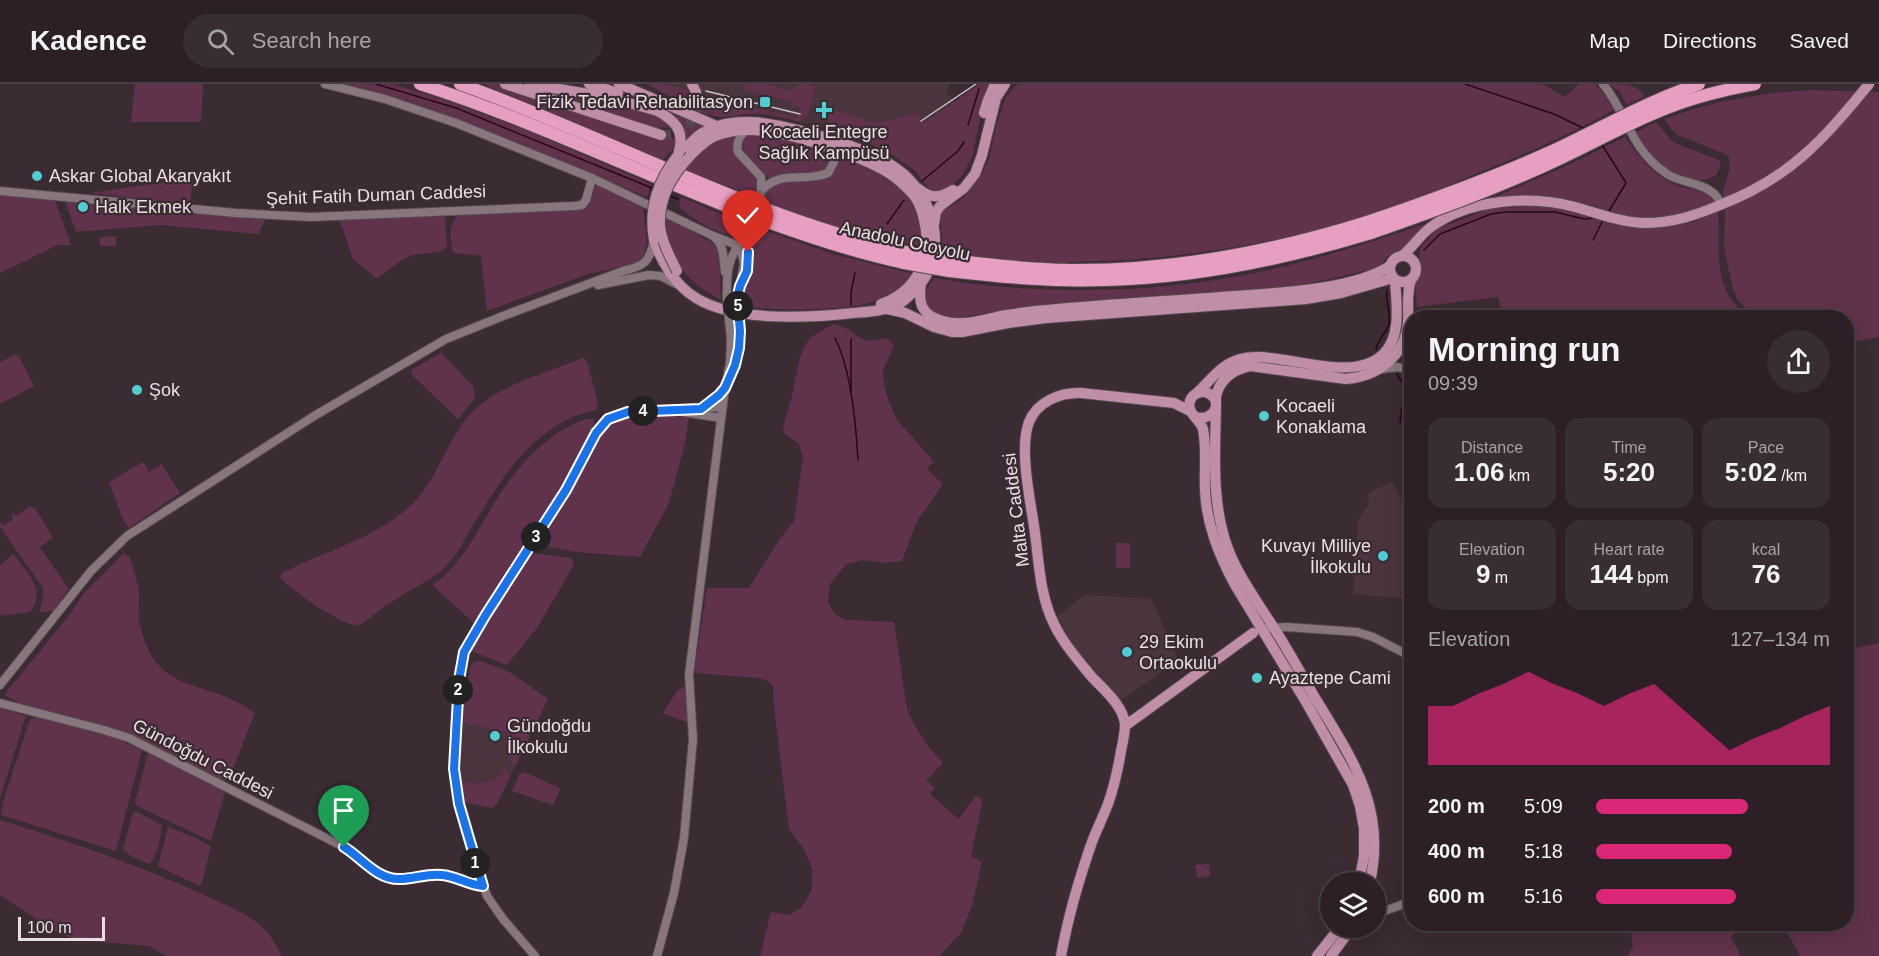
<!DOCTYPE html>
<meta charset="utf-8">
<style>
:root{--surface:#2c2026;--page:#382d32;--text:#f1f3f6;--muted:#a6a3a7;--line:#483e43;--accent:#db2777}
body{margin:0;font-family:Arial,sans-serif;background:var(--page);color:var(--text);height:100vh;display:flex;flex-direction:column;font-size:22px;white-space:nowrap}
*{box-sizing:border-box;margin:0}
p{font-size:20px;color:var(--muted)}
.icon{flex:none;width:33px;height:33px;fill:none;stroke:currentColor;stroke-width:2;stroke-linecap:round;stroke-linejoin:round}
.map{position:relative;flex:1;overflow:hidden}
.side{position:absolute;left:1404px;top:226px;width:450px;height:621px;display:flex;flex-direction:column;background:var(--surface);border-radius:24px;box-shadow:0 6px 24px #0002,0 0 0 2px var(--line)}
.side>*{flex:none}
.buttons{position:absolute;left:1320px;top:788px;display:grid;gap:12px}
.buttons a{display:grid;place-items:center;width:66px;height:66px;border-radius:50%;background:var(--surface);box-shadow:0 6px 24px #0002,0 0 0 2px var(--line);font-size:30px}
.scale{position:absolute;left:18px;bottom:15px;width:87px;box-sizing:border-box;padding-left:6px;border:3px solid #eae0e4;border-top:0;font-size:16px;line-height:21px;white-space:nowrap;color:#eae0e4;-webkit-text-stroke:4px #3b2b33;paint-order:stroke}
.pin{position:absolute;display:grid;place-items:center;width:51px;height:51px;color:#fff;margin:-62px -26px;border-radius:50% 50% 50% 0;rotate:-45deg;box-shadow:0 0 6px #0007}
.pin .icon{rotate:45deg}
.km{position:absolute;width:30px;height:30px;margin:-15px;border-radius:50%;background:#222;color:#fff;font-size:16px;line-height:30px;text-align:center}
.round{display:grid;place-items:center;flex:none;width:63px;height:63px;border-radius:32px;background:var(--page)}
.overview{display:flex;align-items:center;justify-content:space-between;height:102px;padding:0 24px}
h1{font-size:33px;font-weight:600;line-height:45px}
.figures{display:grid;grid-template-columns:repeat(3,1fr);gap:9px;height:102px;padding:6px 24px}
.figures div{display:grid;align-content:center;border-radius:15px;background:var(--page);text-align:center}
.figures b{font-size:26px;font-weight:600}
.figures small{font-size:16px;font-weight:400}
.figures p{font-size:16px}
.chart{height:168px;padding:12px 24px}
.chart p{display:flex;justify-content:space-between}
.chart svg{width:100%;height:108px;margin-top:6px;fill:var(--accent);opacity:.7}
ul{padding:0 24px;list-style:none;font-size:20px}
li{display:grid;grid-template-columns:96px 72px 1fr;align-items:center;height:45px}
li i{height:15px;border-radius:8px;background:var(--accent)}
header{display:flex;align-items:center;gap:36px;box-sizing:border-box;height:84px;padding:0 30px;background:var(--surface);border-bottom:2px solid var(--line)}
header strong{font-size:28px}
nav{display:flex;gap:33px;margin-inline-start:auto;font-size:21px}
.search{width:420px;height:54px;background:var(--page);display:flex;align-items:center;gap:15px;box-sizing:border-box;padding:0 21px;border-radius:33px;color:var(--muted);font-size:22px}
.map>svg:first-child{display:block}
.built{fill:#4a343e}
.green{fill:#61324b}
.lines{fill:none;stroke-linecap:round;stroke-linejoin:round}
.stream{stroke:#2a031a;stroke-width:1.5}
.major-tunnel{stroke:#55464e;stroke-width:10;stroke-dasharray:10 5;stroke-linecap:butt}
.minor-casing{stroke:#55494f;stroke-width:10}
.major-casing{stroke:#55494f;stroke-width:12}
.highway-casing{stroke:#55494f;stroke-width:14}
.minor{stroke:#88767e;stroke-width:8}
.major{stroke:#c08fa7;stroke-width:10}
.highway{stroke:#e69fc2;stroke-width:12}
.tram{stroke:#cdc2c6;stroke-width:1.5}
.minor-bridge-casing{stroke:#55494f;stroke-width:10;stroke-linecap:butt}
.major-bridge-casing{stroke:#55494f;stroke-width:12;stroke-linecap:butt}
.highway-bridge-casing{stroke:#55494f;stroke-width:14;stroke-linecap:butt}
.minor-bridge{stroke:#88767e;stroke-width:8}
.major-bridge{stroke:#c08fa7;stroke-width:10}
.highway-bridge{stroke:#e69fc2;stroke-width:12}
.route-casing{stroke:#fff;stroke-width:12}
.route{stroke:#1a73e8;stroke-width:8}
.poi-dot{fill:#51ccd1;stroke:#3b2b33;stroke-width:2}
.labels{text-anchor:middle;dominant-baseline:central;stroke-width:4.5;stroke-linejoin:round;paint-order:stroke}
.poi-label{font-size:18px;fill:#eae0e4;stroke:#3b2b33;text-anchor:start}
.street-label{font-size:18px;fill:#eae0e4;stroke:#3b2b33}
</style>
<header>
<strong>Kadence</strong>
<div class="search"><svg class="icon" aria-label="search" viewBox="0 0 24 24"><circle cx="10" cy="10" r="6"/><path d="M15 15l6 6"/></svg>Search here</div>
<nav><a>Map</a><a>Directions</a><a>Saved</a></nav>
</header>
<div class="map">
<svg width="1879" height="872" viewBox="0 0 1879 872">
<rect width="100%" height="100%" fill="#3b2b33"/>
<!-- built -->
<g class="built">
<polygon points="647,0 950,0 946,12 951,10 955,22 922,47 866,53 765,30 750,29 727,33 715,32 692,24"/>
<polygon points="1392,398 1411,432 1411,515 1353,510 1358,435 1370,419 1367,414 1371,407"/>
<polygon points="1084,511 1146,514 1152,516 1178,576 1120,617 1073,561 1057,533"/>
<polygon points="481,577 509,588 548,615 497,720 492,724 459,698 458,666 464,613 471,581 474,578"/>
</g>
<!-- green -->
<g class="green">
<polygon points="135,0 203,0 201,38 131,38"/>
<path d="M 346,0 L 392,0 L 442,15 L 526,46 L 651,100 L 647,113 C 548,73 450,25 346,0 Z"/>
<polygon points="483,0 498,0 661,53 663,56 678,54 677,60 663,76"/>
<polygon points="518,0 657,28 674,43 655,44"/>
<path d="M 603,0 C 630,0 681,29 708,41 L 686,57 C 685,52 685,46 683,42 C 675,22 623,7 603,0 Z"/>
<path d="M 647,0 L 668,0 L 693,8 L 694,21 L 703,21 L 705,13 L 794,33 L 799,32 L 800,23 L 790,21 L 790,17 L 744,6 L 745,1 L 742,0 C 750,0 760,0 768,0 C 782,3 786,14 799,0 L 810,0 L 814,3 L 815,6 L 808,30 L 801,38 C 785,34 768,29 751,30 C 739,30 727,35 714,32 C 691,27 668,11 647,0 Z"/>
<polygon points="979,0 990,0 986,6 972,74 961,93 943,108 933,107 929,105 914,86 891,70 863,57 828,45 827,41 830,25 876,39 918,29 921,37 925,39"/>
<path d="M 1017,0 L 1542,0 L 1565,13 L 1579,0 L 1595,0 L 1605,12 L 1614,26 C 1569,51 1521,72 1473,91 C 1447,102 1422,113 1396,122 C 1291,158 1181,177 1069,178 L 1069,180 L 978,173 L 943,164 L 940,133 L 942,128 L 963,114 L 981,92 L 989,75 L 996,42 L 1006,13 Z"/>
<path d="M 1609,0 C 1625,0 1637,0 1645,12 L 1626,21 L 1620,8 Z"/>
<path d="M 1813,6 L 1879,8 L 1879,253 L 1847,259 L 1846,234 L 1762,234 L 1750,229 L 1737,215 L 1733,205 L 1724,165 L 1725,124 L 1723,108 L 1730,83 L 1729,74 L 1727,71 L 1678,51 L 1672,46 L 1664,35 C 1716,16 1758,9 1813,6 Z"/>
<path d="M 1656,38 L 1670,55 L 1675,59 L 1719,76 L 1721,82 L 1716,91 C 1682,110 1653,73 1634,49 Z"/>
<path d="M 757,49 L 827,66 L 832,75 L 828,85 L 819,88 L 770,95 L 747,71 L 742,62 C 743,53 749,50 757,49 Z"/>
<path d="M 738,50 L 733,59 L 733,65 C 742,84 764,87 755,113 L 683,85 L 710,58 Z"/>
<path d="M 1625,53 C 1638,71 1651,89 1671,99 C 1689,108 1704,102 1717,119 L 1682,131 L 1656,135 L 1625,132 L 1591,121 L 1551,112 L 1537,111 L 1490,115 L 1573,79 Z"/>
<path d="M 837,72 C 889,93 917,100 922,161 L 898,160 L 852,148 L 763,117 L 768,103 L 778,99 L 827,94 L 835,85 Z"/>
<polygon points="193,94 190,120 90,109"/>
<path d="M 595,101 L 643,122 C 644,141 651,163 640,178 L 588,190 L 487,227 L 481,172 L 453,169 C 450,153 448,143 458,130 L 583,125 C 591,120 592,110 595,101 Z"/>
<polygon points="0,111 55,116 71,161 58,161 0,189"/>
<path d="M 681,113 L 745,140 L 740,152 C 725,155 687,133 679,121 Z"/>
<polygon points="64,115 265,136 258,150 160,141 76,148"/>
<path d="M 1532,122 L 1555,123 L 1669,141 L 1692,139 L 1718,126 C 1721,168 1710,204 1749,234 L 1500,234 L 1499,213 L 1417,223 L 1415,201 L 1421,184 L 1419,176 L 1420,164 L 1437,145 L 1488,125 Z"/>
<polygon points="445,132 447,161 443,167 412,171 402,176 377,194 375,193 353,175 340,137 344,135"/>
<path d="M 665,133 L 716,161 L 719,168 L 721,216 C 688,200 664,172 665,133 Z"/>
<path d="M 1425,140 L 1407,161 L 1388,172 L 1382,179 L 1373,185 L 1298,202 L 1027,223 L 956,234 L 935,230 L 925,223 L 925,207 L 934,194 C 1041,212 1158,210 1264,187 C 1319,175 1372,158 1425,140 Z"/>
<path d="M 753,142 L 833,170 L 913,190 C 908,195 904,203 898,207 C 868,230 780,227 743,222 L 742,212 L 750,189 L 749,155 Z"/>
<polygon points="116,152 116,162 100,162 99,153"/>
<path d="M 835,240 L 848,245 L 858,253 L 867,257 L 887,254 L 894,262 L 883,286 L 884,300 L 888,315 L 897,336 L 930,373 L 933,378 L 927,385 L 942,399 L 942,402 L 917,437 L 902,477 L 885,479 L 863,476 L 846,480 L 830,500 L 828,519 L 837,532 L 845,536 L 894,538 L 906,619 L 910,633 L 927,661 L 943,679 L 926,697 L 935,704 L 930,710 L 958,735 L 976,712 L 983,715 L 971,772 L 982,778 L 972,822 L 961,849 L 939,872 L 760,872 L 771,828 L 789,831 L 801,824 L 812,806 L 812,785 L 804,765 L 789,745 L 774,622 L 773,602 L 768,597 L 759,594 L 694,589 L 707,504 L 749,504 L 779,456 L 794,437 L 803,374 L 799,360 L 783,348 C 784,336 788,327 791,316 C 796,300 797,270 808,257 C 815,249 825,244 835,240 Z"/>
<polygon points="441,269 473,302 475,314 458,335 413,292 411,286"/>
<polygon points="14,271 19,272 34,302 0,320 0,278"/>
<path d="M 583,274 L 586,276 L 588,281 L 598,319 L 596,326 C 542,336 506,386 480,430 C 469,447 461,465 448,480 C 434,496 412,504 395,516 C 382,524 370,535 357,542 C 335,537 297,510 280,494 L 282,489 C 323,468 373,455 408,424 C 434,401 443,367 463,339 C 490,302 542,291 583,274 Z"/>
<polygon points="641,331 671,331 689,334 685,359 669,419 640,473 576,468 537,461 570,406 600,350 610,340 618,335"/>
<path d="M 587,335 L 594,335 L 594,340 L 572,387 L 476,541 L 432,501 C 461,482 476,449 493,421 C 514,386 547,347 587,335 Z"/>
<polygon points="143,378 149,388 161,380 180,409 129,444 124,438 109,398"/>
<polygon points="29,423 35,424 53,453 40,464 69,505 53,527 41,528 39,527 42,519 43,504 0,443 0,439 3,442 13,435 11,431 13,429 16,432"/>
<rect x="1116" y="459" width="14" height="25"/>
<path d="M 124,469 L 129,472 C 133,483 137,496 139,508 C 140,520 137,533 141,545 C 156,605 195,596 239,619 C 245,622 250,626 255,629 L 231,690 L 224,697 L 136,654 L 24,621 L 4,611 L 68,533 L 85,508 Z"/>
<polygon points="531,469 571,474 574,481 537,544 507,581 469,566"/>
<path d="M 13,470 C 26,487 48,507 30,528 L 0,532 L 0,481 Z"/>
<polygon points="1879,559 1879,872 1800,872 1783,840 1846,840 1847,566"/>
<polygon points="481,577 509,588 548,615 515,682 510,679 507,648 461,638 464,613 471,581 474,578"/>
<polygon points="683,603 686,605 689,639 663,629 677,607"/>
<polygon points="0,624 26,632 0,714"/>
<polygon points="34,633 112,653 142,666 116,767 1,731 3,718 29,638"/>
<polygon points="148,669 225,708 211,757 137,722 135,718"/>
<path d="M 505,684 L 510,693 L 497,720 L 492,724 L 462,718 L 459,698 C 470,698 492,702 499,693 C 502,691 503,687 505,684 Z"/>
<polygon points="524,688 558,703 560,706 553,721 512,707 519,691"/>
<path d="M 135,727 L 162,741 C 160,753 158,771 150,780 L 131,772 L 123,766 L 132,731 Z"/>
<path d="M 0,736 C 68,757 135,780 200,809 C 220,819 244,827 261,842 C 270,850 276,861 282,872 L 167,872 L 149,862 L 76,856 L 51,845 L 0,811 Z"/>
<polygon points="168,743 200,756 211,763 202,798 199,802 158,782"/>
<polygon points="1209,780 1210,792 1197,794 1195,781"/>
<polygon points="1630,840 1740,840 1731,854 1741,872 1627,872 1633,863"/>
</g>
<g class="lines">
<!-- stream -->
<g class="stream">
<polyline points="376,0 456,24 652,104"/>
<polyline points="1465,0 1554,30 1585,45"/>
<polyline points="968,41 979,5"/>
<polyline points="1601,59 1626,99 1609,127"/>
<polyline points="922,97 958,67 964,58"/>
<polyline points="670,112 678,115"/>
<polyline points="887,140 904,116"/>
<polyline points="1593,156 1603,136"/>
<polyline points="1424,166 1440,150 1491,130 1506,128 1555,128 1584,135 1596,134"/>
<polyline points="851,221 851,208 855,189"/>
<path d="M 835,254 C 851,285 856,340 858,376"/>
<polyline points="851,255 851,307"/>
<path d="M 1376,266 C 1377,255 1386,250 1389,240 C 1391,228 1385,217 1387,206"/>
<polyline points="1397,290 1404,302 1403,317"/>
<polyline points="1400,339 1402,323"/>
</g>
<!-- major-tunnel -->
<path class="major-tunnel" d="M 661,51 C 683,52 693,43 697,21"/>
<defs>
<g id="minor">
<polyline points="325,0 385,15 456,39 592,94 711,151 737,161 742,170 744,180 737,215"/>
<path d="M 1603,0 C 1629,32 1629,64 1667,90 C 1684,101 1714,98 1721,121"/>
<path d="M 747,46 C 739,52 736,58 738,68 L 761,93 L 761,108"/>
<polyline points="0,107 236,129 311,133 574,122 582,121 586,116 592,94"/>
<path d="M 761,108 C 777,85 805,99 828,89 L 834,78 L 831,65"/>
<polyline points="746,148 748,168 747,182"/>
<path d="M 714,153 C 725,161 723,176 725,188"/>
<polyline points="598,201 649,191 661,192 678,201"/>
<path d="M 727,215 C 726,183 729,174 746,148"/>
<polyline points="1381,285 1398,283 1412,287"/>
<polyline points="733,286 739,264 740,247"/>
<polyline points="701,324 713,317 723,306"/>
<polyline points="683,328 721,334"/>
<polyline points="1268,544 1287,543 1357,548 1373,553 1412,573"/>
<path d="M 0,601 L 91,487 L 127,452 L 314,332 L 446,255 L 503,232 L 623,187 C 644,182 649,179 654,157"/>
<path d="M 0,619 L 104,646 L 129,654 L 344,763 C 362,774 377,796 400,795 C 414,795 428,789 442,791 C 456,793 468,801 482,802"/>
<polyline points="1376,830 1412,817"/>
<polyline points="535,872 503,835 487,812 470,761 459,720 454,685 455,646 460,586 464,568 485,532 565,406 596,349 608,335 619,330 645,327 722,323"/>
<polyline points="657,872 674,809 684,754 693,655 689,591 725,304 730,279 731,256"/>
</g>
<g id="major">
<polyline points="505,0 661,51"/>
<polyline points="529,0 607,13 658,27"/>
<polyline points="589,0 618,9"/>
<polyline points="619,0 719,43"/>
<polyline points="692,0 696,8 697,21"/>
<path d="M 654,25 C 675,36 686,46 678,71"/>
<polyline points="984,29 988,16 995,0"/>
<path d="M 690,72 C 697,65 705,56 715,52 C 730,46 748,45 764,47 C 795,50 868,74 893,92 C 899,96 905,102 910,107 C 917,114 922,126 924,136 C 933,172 918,207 881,220"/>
<path d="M 919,105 C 931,115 939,114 953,106"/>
<polyline points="934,140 936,128 940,122 964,104 975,90 982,71 996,14 1005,0"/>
<path d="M 654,156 C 661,178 676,202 696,214 C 735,238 809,234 853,229 C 867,228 884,227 897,221 C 904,218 910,211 915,206 C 951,171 935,111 896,84 C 873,68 843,59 817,51 C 781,41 731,27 698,52 C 691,58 685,65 678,71"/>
<circle cx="1403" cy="185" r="13"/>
<path d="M 1402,172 C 1413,163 1420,151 1431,143 C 1469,115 1531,111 1575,123 C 1598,129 1622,139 1646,139 C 1673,139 1696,131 1720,121 C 1790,94 1823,56 1869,0"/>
<path d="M 921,199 C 918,219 921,231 943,237 C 963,243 986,235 1006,231 C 1019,229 1033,227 1047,226 C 1109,220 1171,217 1234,212 C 1277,209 1353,206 1390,182"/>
<polyline points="887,225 905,229 934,243 952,248 962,248 1008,239 1046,234 1306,215 1341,209 1393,194"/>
<path d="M 1197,309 C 1211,296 1221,280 1240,275 C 1255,271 1270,274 1285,276 C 1324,282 1388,300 1396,242 C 1398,227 1396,211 1395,196"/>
<path d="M 1196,333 C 1214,338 1224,317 1208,309 C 1201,306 1192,310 1190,317 C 1186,329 1200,335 1203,345 C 1207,365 1204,386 1205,405 C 1206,440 1219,471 1235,501 L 1306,618 L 1353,701 L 1360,722 L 1364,744 L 1364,772 L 1359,798"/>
<polyline points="1125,642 1253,549"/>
<path d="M 1370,798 C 1387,723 1351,673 1314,612 C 1300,588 1287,564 1272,541 C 1256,516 1237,490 1227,462 C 1210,413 1216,363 1216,312 C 1220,295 1232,286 1250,282 L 1346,295 C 1379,292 1405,272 1408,238 C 1409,223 1406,210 1411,196"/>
<path d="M 1061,872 C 1068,833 1079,795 1092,758 C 1097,745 1103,733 1108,720 C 1114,703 1118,685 1121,667 C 1123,658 1125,648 1125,640 C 1123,621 1103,605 1091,592 C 1078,576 1063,559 1054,540 C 1039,510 1039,475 1034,442 C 1030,415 1019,364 1029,338 C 1037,318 1060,308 1081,309 L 1174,319 L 1190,327"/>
<polyline points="1317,872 1340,843"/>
<polyline points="1331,872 1352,843"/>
</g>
<g id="highway">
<path d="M 420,0 C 583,52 737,142 904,179"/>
<path d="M 460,0 C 609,53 750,133 906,168"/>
<path d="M 951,176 C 991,181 1030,185 1070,186 C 1171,187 1271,168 1367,138"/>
<path d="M 949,187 C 1001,193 1053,198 1105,196 C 1196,194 1285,175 1371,149"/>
</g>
</defs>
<!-- minor casing -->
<use href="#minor" class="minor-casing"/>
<!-- major casing -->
<use href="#major" class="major-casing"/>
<!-- highway casing -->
<use href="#highway" class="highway-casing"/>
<!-- minor -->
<use href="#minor" class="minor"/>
<!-- major -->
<use href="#major" class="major"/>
<!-- highway -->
<use href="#highway" class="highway"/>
<!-- tram -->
<g class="tram">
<polyline points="706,7 800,30"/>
<polyline points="921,37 976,0"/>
</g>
<defs>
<g id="minor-bridge">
<polyline points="746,148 761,108"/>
<polyline points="727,215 731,256"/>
<polyline points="737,215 740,247"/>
</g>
<g id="major-bridge">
<path d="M 654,156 C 648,123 658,97 678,71"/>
<path d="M 677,187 C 670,173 662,158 660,143 C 658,115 672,91 690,72"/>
</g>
<g id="highway-bridge">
<path d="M 1367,138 C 1429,117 1490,95 1550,68 C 1600,45 1647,17 1699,0"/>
<path d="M 1371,149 C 1434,127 1498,104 1559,75 C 1598,57 1635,35 1675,21 C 1701,11 1728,5 1755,0"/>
<polyline points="906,168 951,176"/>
<polyline points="904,179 949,187"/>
</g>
</defs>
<!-- minor-bridge casing -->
<use href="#minor-bridge" class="minor-bridge-casing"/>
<!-- major-bridge casing -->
<use href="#major-bridge" class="major-bridge-casing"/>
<!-- highway-bridge casing -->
<use href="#highway-bridge" class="highway-bridge-casing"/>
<!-- minor-bridge -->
<use href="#minor-bridge" class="minor-bridge"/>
<!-- major-bridge -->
<use href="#major-bridge" class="major-bridge"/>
<!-- highway-bridge -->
<use href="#highway-bridge" class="highway-bridge"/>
</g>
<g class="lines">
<defs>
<path id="route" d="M 344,763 C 362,774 377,796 400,795 C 414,795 428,789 442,791 C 456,792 468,801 483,802 L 459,720 L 454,685 L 459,596 L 464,568 L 485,532 L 566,406 L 596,349 L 608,335 L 628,328 L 701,325 L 719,311 L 725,304 L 735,281 L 739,264 L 740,247 L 737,215 L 740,202 L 747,187 L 748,168"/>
</defs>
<!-- route casing -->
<use href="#route" class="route-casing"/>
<!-- route -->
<use href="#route" class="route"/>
</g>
<!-- markers -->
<g class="poi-dot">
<rect x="759" y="12" width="12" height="12" rx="3"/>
<path d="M821 17h6v6h6v6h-6v6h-6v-6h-6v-6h6z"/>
<circle cx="37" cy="92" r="6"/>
<circle cx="83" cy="123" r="6"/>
<circle cx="137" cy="306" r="6"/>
<circle cx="1264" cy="332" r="6"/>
<circle cx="1383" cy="472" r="6"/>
<circle cx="1127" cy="568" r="6"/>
<circle cx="1257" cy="594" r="6"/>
<circle cx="495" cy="652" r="6"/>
</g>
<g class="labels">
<!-- poi labels -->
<g class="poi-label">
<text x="753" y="18" text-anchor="end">Fizik Tedavi Rehabilitasyon</text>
<text x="824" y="48" text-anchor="middle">Kocaeli Entegre<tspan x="824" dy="21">Sağlık Kampüsü</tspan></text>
<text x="49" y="92">Askar Global Akaryakıt</text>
<text x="95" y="123">Halk Ekmek</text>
<text x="149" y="306">Şok</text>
<text x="1276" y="322">Kocaeli<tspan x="1276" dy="21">Konaklama</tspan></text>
<text x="1371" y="462" text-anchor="end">Kuvayı Milliye<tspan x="1371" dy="21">İlkokulu</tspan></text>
<text x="1139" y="558">29 Ekim<tspan x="1139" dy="21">Ortaokulu</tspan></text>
<text x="1269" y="594">Ayaztepe Cami</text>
<text x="507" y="642">Gündoğdu<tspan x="507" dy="21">İlkokulu</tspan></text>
</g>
<!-- street labels -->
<g class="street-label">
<text transform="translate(376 111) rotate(-2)">Şehit Fatih Duman Caddesi</text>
<text transform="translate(905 157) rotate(12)">Anadolu Otoyolu</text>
<text transform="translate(1016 426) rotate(-97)">Malta Caddesi</text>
<text transform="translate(203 675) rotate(27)">Gündoğdu Caddesi</text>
</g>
</g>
</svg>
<div class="buttons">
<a><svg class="icon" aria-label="layers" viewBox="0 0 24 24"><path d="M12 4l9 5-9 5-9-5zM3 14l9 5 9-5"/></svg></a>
</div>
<div class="scale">100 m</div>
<div class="pin" style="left:344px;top:763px;background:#1e9e55"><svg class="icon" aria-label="arrive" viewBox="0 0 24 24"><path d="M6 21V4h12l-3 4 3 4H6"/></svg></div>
<div class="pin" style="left:748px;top:168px;background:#d93025"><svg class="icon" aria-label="check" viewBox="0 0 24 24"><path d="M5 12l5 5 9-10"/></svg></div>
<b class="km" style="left:475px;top:779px">1</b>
<b class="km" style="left:458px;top:606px">2</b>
<b class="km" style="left:536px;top:453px">3</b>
<b class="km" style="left:643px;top:327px">4</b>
<b class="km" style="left:738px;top:222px">5</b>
<section class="side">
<div class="overview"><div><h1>Morning run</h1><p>09:39</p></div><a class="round"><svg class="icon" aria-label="share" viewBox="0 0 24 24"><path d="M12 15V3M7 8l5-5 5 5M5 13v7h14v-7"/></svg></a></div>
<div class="figures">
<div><p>Distance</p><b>1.06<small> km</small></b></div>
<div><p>Time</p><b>5:20</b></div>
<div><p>Pace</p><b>5:02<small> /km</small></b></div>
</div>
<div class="figures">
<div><p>Elevation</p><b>9<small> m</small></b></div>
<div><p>Heart rate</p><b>144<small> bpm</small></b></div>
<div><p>kcal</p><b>76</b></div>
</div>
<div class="chart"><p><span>Elevation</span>127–134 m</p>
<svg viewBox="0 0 160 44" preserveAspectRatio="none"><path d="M0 44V20L10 20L20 15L30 11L40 6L50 11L60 15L70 20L80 15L90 11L100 20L110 29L120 38L130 33L140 29L150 24L160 20V44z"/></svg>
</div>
<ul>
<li><b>200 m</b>5:09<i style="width:65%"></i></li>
<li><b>400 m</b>5:18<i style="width:58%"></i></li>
<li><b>600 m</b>5:16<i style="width:60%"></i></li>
</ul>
</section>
</div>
